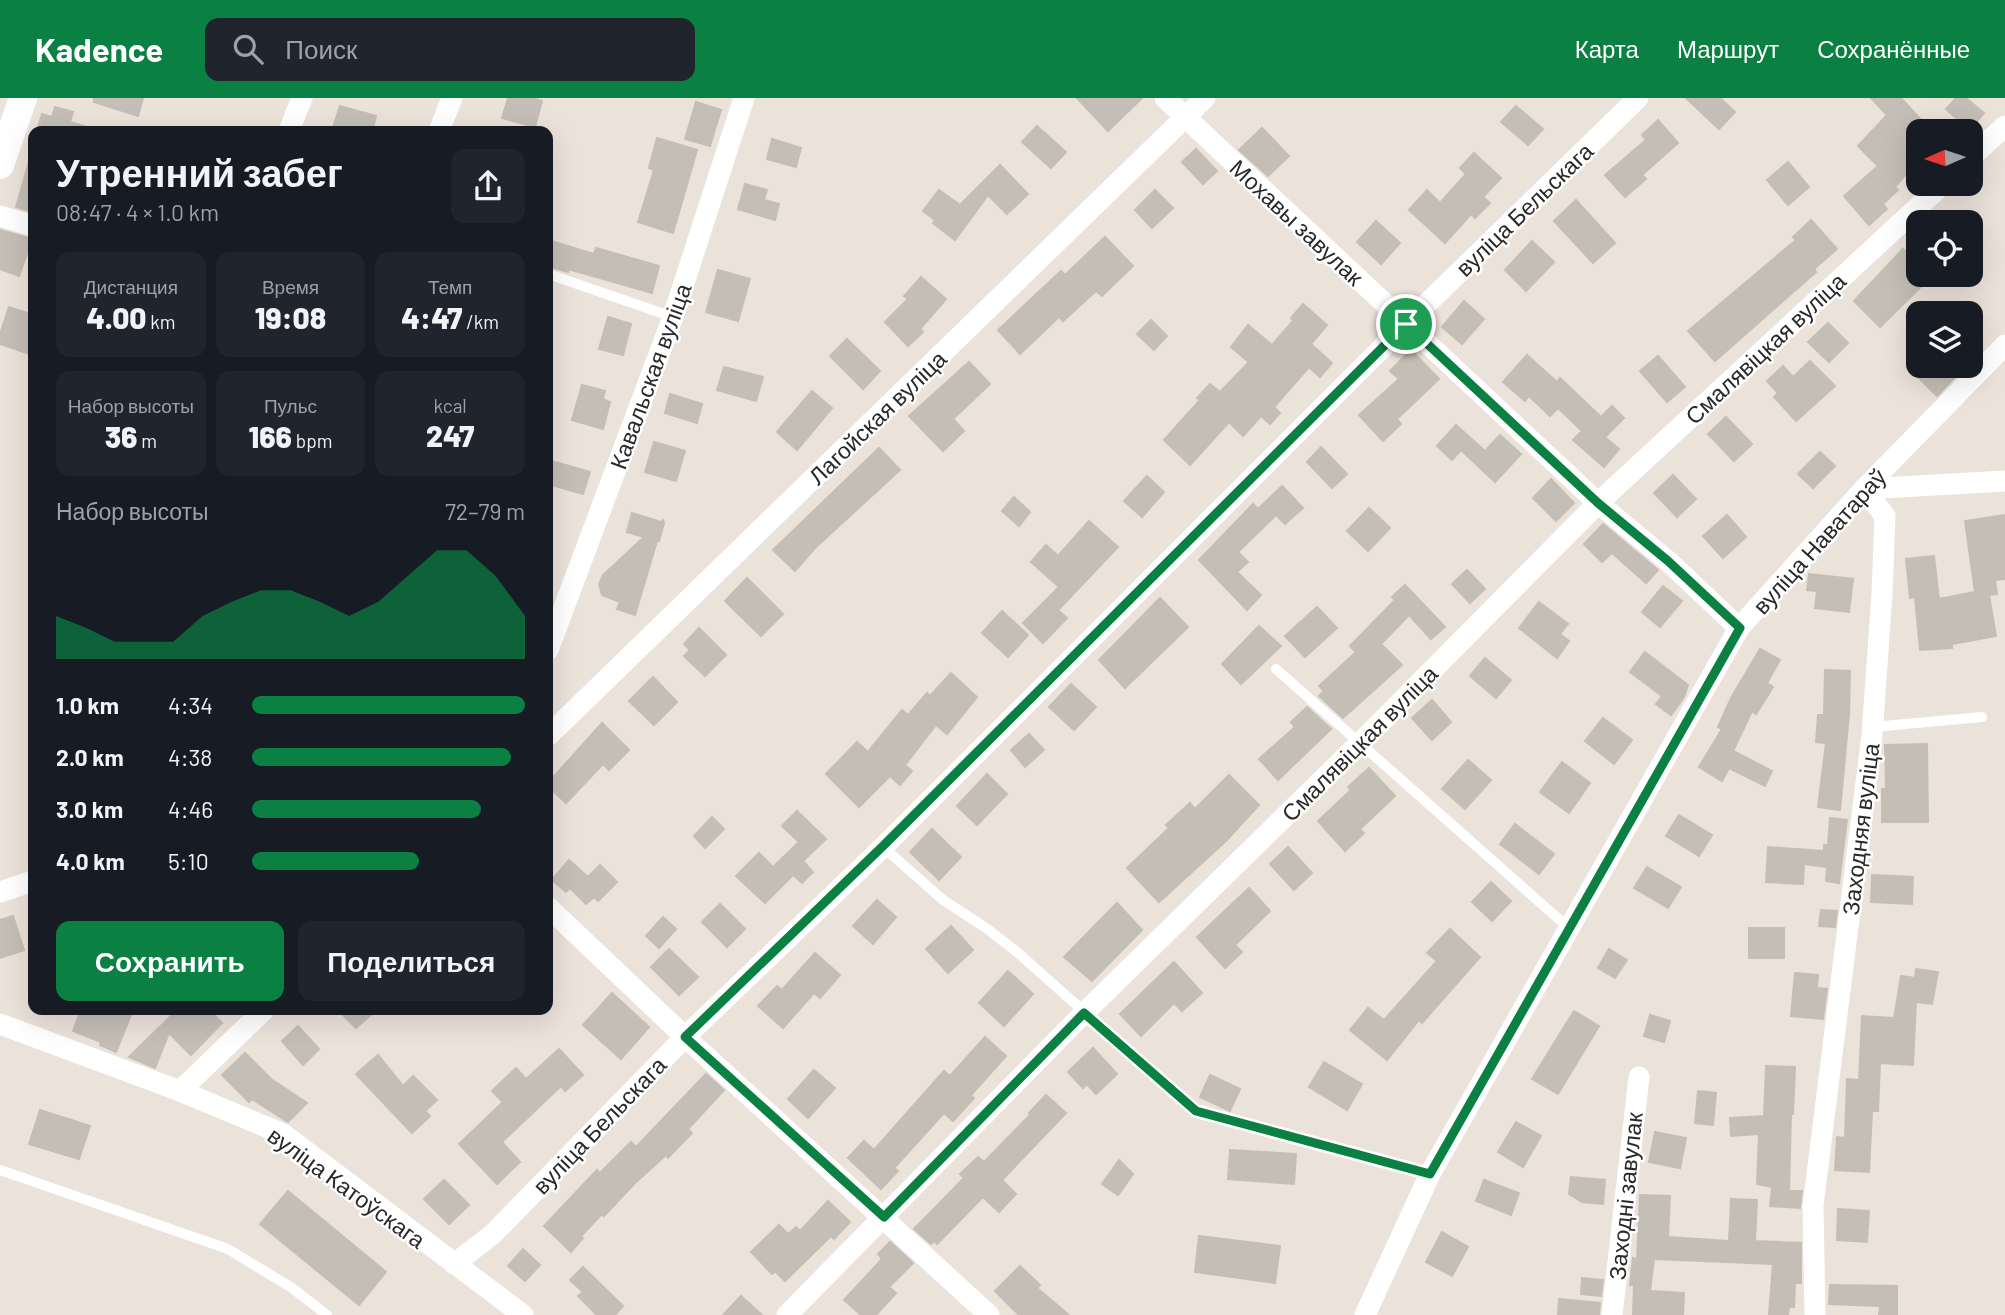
<!DOCTYPE html>
<html lang="ru">
<meta charset="utf-8">
<style>
:root{--surface:#171b24;--page:#20242c;--text:#f1f3f6;--muted:#9ea1a6;--accent:#0b8043}
body{margin:0;font-family:Barlow,sans-serif;background:var(--page);color:var(--text);height:100vh;display:flex;flex-direction:column;font-size:26px;white-space:nowrap}
*{box-sizing:border-box;margin:0}
p{font-size:23px;color:var(--muted)}
.icon{flex:none;width:38px;height:38px;fill:none;stroke:currentColor;stroke-width:2;stroke-linecap:round;stroke-linejoin:round}
.map{position:relative;flex:1;overflow:hidden}
.drawer{position:absolute;left:28px;top:28px;width:525px;height:889px;display:flex;flex-direction:column;background:var(--surface);border-radius:14px;box-shadow:0 7px 28px #0002}
.drawer>*{flex:none}
.needle{width:46px;rotate:267deg}
.controls{position:absolute;left:1906px;top:21px;display:grid;gap:14px}
.controls a{display:grid;place-items:center;width:77px;height:77px;border-radius:14px;background:var(--surface);box-shadow:0 7px 28px #0002;font-size:35px}
.pin{position:absolute;display:grid;place-items:center;width:60px;height:60px;color:#fff;margin:-30px;border:4px solid #fff;border-radius:50%;box-shadow:0 2px 7px #0007}
.round{display:grid;place-items:center;flex:none;width:74px;height:74px;border-radius:14px;background:var(--page)}
.summary{display:flex;align-items:center;justify-content:space-between;height:119px;padding:0 28px}
h1{font-size:38px;font-weight:800;line-height:52px}
.metrics{display:grid;grid-template-columns:repeat(3,1fr);gap:10px;height:119px;padding:7px 28px}
.metrics div{display:grid;align-content:center;border-radius:14px;background:var(--page);text-align:center}
.metrics b{font-size:30px;font-weight:800}
.metrics small{font-size:19px;font-weight:400}
.metrics p{font-size:19px}
.chart{height:196px;padding:14px 28px}
.chart p{display:flex;justify-content:space-between}
.chart svg{width:100%;height:126px;margin-top:7px;fill:var(--accent);opacity:.7}
.primary-button{display:flex;gap:14px;margin-top:auto;padding:14px 28px}
.primary-button a{flex:1;height:80px;border-radius:14px;background:var(--accent);color:#fff;font-size:28px;font-weight:800;line-height:80px;text-align:center}
.primary-button a+a{background:var(--page);color:var(--text)}
ul{padding:0 28px;list-style:none;font-size:23px}
li{display:grid;grid-template-columns:112px 84px 1fr;align-items:center;height:52px}
li i{height:18px;border-radius:9px;background:var(--accent)}
header{display:flex;align-items:center;gap:42px;box-sizing:border-box;height:98px;padding:0 35px;background:var(--accent);color:#fff}
header strong{font-size:33px}
nav{display:flex;gap:38px;margin-inline-start:auto;font-size:24px}
.search{width:490px;height:63px;background:var(--page);display:flex;align-items:center;gap:18px;box-sizing:border-box;padding:0 24px;border-radius:14px;color:var(--muted);font-size:26px}
.map>svg:first-child{display:block}
.building{fill:#c3beb6;stroke:#c6beb4;stroke-width:2}
.lines{fill:none;stroke-linecap:round;stroke-linejoin:round}
.service{stroke:#fff;stroke-width:10}
.minor{stroke:#fff;stroke-width:21}
.secondary{stroke:#fff;stroke-width:28}
.route-casing{stroke:#fff;stroke-width:14}
.route{stroke:#0b8043;stroke-width:9}
.labels{text-anchor:middle;dominant-baseline:central;stroke-width:5;stroke-linejoin:round;paint-order:stroke}
.street-label{font-size:23px;fill:#292929;stroke:#fff}
</style>
<header>
<strong>Kadence</strong>
<div class="search"><svg class="icon" aria-label="search" viewBox="0 0 24 24"><circle cx="10" cy="10" r="6"/><path d="M15 15l6 6"/></svg>Поиск</div>
<nav><a>Карта</a><a>Маршрут</a><a>Сохранённые</a></nav>
</header>
<div class="map">
<svg width="2005" height="1217" viewBox="0 0 2005 1217">
<rect width="100%" height="100%" fill="#ebe2da"/>
<!-- building -->
<g class="building">
<polygon points="94,0 143,0 138,18 94,4"/>
<polygon points="508,0 532,0 542,3 535,29 502,20"/>
<polygon points="1077,0 1142,0 1108,33"/>
<polygon points="1686,0 1720,0 1735,14 1719,31"/>
<polygon points="1871,0 1901,0 1922,23 1918,27 1918,62 1895,89 1898,92 1883,106 1887,111 1869,127 1844,98 1878,68 1858,48 1887,17"/>
<polygon points="1956,0 1966,0 1984,15 1969,32 1946,11"/>
<polygon points="696,4 721,12 710,48 685,41"/>
<polygon points="340,8 376,18 372,33 332,33"/>
<polygon points="1516,8 1543,31 1528,47 1501,24"/>
<polygon points="55,9 73,14 70,24 87,29 87,33 37,33 42,16 52,19"/>
<polygon points="1658,22 1678,45 1642,77 1646,81 1625,99 1605,77 1646,42 1642,37"/>
<polygon points="1037,28 1066,54 1051,70 1022,44"/>
<polygon points="1262,30 1289,58 1268,78 1239,52"/>
<polygon points="657,40 697,52 673,135 638,124 654,72 649,70"/>
<polygon points="772,41 801,50 796,69 767,61"/>
<polygon points="1196,51 1217,73 1203,86 1182,64"/>
<polygon points="1474,55 1501,80 1483,99 1490,105 1475,120 1471,116 1445,145 1409,112 1427,92 1440,105 1466,76 1460,70"/>
<polygon points="29,64 33,65 33,114 16,109"/>
<polygon points="1788,64 1809,89 1788,107 1767,82"/>
<polygon points="1000,67 1028,96 1007,116 988,97 955,142 933,125 935,122 923,113 939,92 960,107"/>
<polygon points="745,86 767,92 764,102 779,106 775,122 738,111"/>
<polygon points="1155,92 1173,110 1152,130 1135,112"/>
<polygon points="1576,102 1615,145 1593,165 1554,123"/>
<polygon points="1811,122 1837,151 1814,171 1816,174 1715,263 1688,233 1796,142 1793,139"/>
<polygon points="1376,123 1400,145 1381,166 1357,144"/>
<polygon points="0,132 32,141 19,178 0,171"/>
<polygon points="1105,139 1133,168 1102,198 1096,193 1063,223 1059,219 1020,256 998,232 1061,173 1065,177"/>
<polygon points="548,142 594,156 596,150 659,168 652,195 568,171 568,174 548,168"/>
<polygon points="1532,143 1554,164 1526,193 1505,172"/>
<polygon points="1903,151 1918,166 1918,177 1933,177 1880,229 1854,203"/>
<polygon points="718,172 750,181 738,223 706,214"/>
<polygon points="921,179 946,201 920,231 923,234 908,248 885,224 908,201 904,198"/>
<polygon points="1464,203 1484,221 1462,246 1442,229"/>
<polygon points="1303,206 1327,227 1311,246 1332,265 1320,279 1309,269 1274,309 1280,315 1270,326 1261,318 1243,338 1229,324 1190,367 1164,342 1200,302 1197,300 1210,286 1220,294 1249,264 1231,249 1248,227 1272,247 1293,223 1291,220"/>
<polygon points="9,209 33,217 33,257 0,246 0,236"/>
<polygon points="608,219 631,226 623,257 599,251"/>
<polygon points="1151,222 1167,238 1154,252 1137,236"/>
<polygon points="1828,225 1848,245 1829,264 1808,244"/>
<polygon points="847,241 880,273 863,291 830,258"/>
<polygon points="1411,252 1439,281 1397,321 1401,326 1383,343 1359,317 1399,281 1390,273"/>
<polygon points="1527,257 1557,284 1560,280 1601,319 1612,308 1624,320 1605,339 1619,351 1604,369 1573,342 1582,333 1558,310 1550,318 1529,298 1525,303 1503,284"/>
<polygon points="1658,258 1685,289 1667,304 1640,273"/>
<polygon points="1810,263 1835,288 1796,323 1774,299 1778,295 1767,283 1783,268 1793,279"/>
<polygon points="969,264 990,286 953,321 964,333 943,353 909,318"/>
<polygon points="1925,268 1943,268 1955,279 1937,298 1916,277"/>
<polygon points="724,269 763,279 756,303 717,292"/>
<polygon points="582,287 605,293 603,301 610,304 603,331 572,322"/>
<polygon points="812,293 832,310 797,352 777,334"/>
<polygon points="670,296 702,306 697,325 665,315"/>
<polygon points="1726,319 1752,346 1734,363 1708,336"/>
<polygon points="1456,327 1485,353 1500,337 1521,356 1495,384 1461,352 1452,362 1437,348"/>
<polygon points="654,344 685,353 676,383 645,374"/>
<polygon points="1321,349 1347,376 1332,390 1307,364"/>
<polygon points="879,350 900,372 815,450 795,473 773,452"/>
<polygon points="1820,354 1835,368 1813,390 1798,376"/>
<polygon points="548,362 590,374 583,396 548,386"/>
<polygon points="1673,377 1696,401 1677,419 1654,395"/>
<polygon points="1147,378 1164,394 1142,419 1124,403"/>
<polygon points="1551,381 1574,405 1556,423 1533,400"/>
<polygon points="1282,388 1303,410 1285,426 1276,417 1238,454 1248,464 1237,474 1261,497 1247,512 1199,462 1253,406 1258,411"/>
<polygon points="1014,399 1030,414 1019,428 1002,413"/>
<polygon points="1369,410 1390,430 1368,453 1347,433"/>
<polygon points="632,415 661,424 663,422 664,425 659,443 657,443 635,517 617,511 620,504 602,497 599,486 603,477 644,439 627,434"/>
<polygon points="1727,417 1746,439 1723,460 1703,438"/>
<polygon points="2005,417 2005,481 1995,482 1997,496 1989,497 1996,538 1952,546 1952,550 1920,552 1915,499 1910,500 1906,461 1934,458 1939,501 1975,494 1965,423"/>
<polygon points="1089,423 1118,449 1058,512 1067,520 1043,545 1023,525 1059,489 1031,464 1046,447 1058,458"/>
<polygon points="1603,426 1658,472 1646,485 1612,455 1602,464 1584,446"/>
<polygon points="1467,472 1485,491 1470,505 1452,486"/>
<polygon points="1809,476 1853,481 1849,514 1815,510 1817,493 1807,492"/>
<polygon points="747,480 783,516 761,538 725,503"/>
<polygon points="1405,487 1445,529 1431,541 1409,517 1381,546 1402,567 1343,620 1319,598 1324,593 1319,588 1356,554 1350,548 1395,502 1392,499"/>
<polygon points="1663,488 1682,503 1660,529 1642,514"/>
<polygon points="1160,500 1188,529 1125,590 1099,562"/>
<polygon points="1539,504 1568,526 1560,536 1569,543 1557,560 1519,530"/>
<polygon points="1317,509 1337,530 1305,559 1285,538"/>
<polygon points="1002,513 1028,537 1008,559 982,535"/>
<polygon points="1259,528 1281,548 1241,586 1222,566"/>
<polygon points="699,530 726,557 705,578 684,558 690,552 684,546"/>
<polygon points="1760,551 1780,562 1767,585 1773,589 1756,616 1752,613 1733,653 1772,673 1765,688 1729,670 1722,683 1699,669 1722,631 1718,629 1731,600"/>
<polygon points="1645,554 1688,587 1684,599 1671,617 1656,606 1662,598 1630,574"/>
<polygon points="1485,560 1511,582 1496,600 1470,578"/>
<polygon points="1825,572 1850,573 1849,616 1840,712 1818,709 1826,645 1816,644 1818,617 1824,617"/>
<polygon points="951,575 977,599 947,636 936,627 905,667 912,673 900,687 890,678 859,709 826,676 857,644 868,654 902,612 908,617 927,595 930,598"/>
<polygon points="653,579 677,604 654,627 629,603"/>
<polygon points="1071,586 1096,609 1074,632 1049,609"/>
<polygon points="1432,602 1451,624 1432,642 1412,620"/>
<polygon points="1307,609 1331,631 1278,682 1259,661 1295,629 1291,624"/>
<polygon points="1603,620 1632,642 1614,666 1585,643"/>
<polygon points="602,625 629,652 609,672 603,666 566,705 548,688 548,685"/>
<polygon points="1029,636 1044,652 1025,669 1011,652"/>
<polygon points="1927,646 1928,724 1882,724 1882,691 1886,691 1885,647"/>
<polygon points="1468,662 1491,682 1465,711 1442,691"/>
<polygon points="1562,664 1590,685 1569,715 1540,694"/>
<polygon points="1369,670 1395,698 1360,731 1364,735 1345,753 1318,723 1351,692 1348,689"/>
<polygon points="987,676 1007,696 977,727 957,708"/>
<polygon points="1229,677 1259,707 1226,743 1159,804 1127,770 1169,730 1166,727 1190,705 1195,711"/>
<polygon points="797,713 826,741 803,763 813,774 802,785 793,777 765,805 736,778 759,755 773,769 799,744 782,728"/>
<polygon points="1679,717 1712,737 1699,758 1666,738"/>
<polygon points="712,719 724,731 705,750 694,738"/>
<polygon points="1830,720 1847,722 1839,785 1826,783 1827,769 1804,766 1803,786 1766,784 1768,749 1824,753 1824,747 1828,747"/>
<polygon points="1515,726 1554,756 1539,776 1500,746"/>
<polygon points="932,731 961,759 939,782 910,754"/>
<polygon points="1288,749 1312,775 1294,792 1270,766"/>
<polygon points="569,762 588,779 600,767 617,784 598,803 594,799 586,806 570,790 566,794 552,782"/>
<polygon points="1647,769 1681,789 1668,810 1634,790"/>
<polygon points="1872,777 1913,779 1912,806 1871,804"/>
<polygon points="1491,784 1511,803 1492,823 1472,804"/>
<polygon points="1249,790 1270,813 1235,847 1242,854 1225,870 1197,839"/>
<polygon points="877,802 896,819 873,846 853,828"/>
<polygon points="1117,805 1142,832 1092,883 1064,859"/>
<polygon points="720,806 745,831 727,849 702,824"/>
<polygon points="1821,812 1837,813 1835,829 1819,828"/>
<polygon points="13,818 24,852 0,860 0,822"/>
<polygon points="663,819 676,831 659,850 646,838"/>
<polygon points="951,828 973,852 948,875 926,851"/>
<rect x="1749" y="830" width="35" height="30"/>
<polygon points="1450,831 1480,859 1422,925 1419,922 1387,962 1350,932 1368,910 1384,922 1437,863 1427,855"/>
<polygon points="669,851 698,879 679,897 651,869"/>
<polygon points="1609,851 1627,862 1615,880 1598,870"/>
<polygon points="815,855 840,877 820,900 814,895 783,930 758,908 777,888 782,892"/>
<polygon points="1174,864 1202,895 1182,913 1174,905 1141,938 1120,916"/>
<polygon points="1916,871 1938,874 1932,906 1916,904 1913,967 1880,965 1878,1013 1872,1013 1869,1074 1835,1072 1837,1039 1845,1040 1847,981 1859,982 1862,918 1894,920 1901,878 1915,880"/>
<polygon points="1008,873 1033,896 1004,928 979,905"/>
<polygon points="1795,875 1818,877 1817,890 1827,891 1823,921 1791,918"/>
<polygon points="612,895 649,929 621,961 583,927"/>
<polygon points="81,912 133,912 116,954 100,947 101,944 73,933"/>
<polygon points="177,912 209,912 222,925 191,957 169,935 155,970 129,959"/>
<polygon points="338,912 376,912 356,930"/>
<polygon points="1574,913 1599,928 1558,996 1532,981"/>
<polygon points="1650,917 1670,923 1664,944 1644,938"/>
<polygon points="298,928 319,951 303,967 282,943"/>
<polygon points="985,939 1006,958 971,997 974,1000 953,1023 944,1015 894,1070 898,1073 881,1091 848,1060 864,1043 874,1052 944,973 950,978"/>
<polygon points="1093,950 1117,976 1096,996 1087,986 1083,990 1068,974"/>
<polygon points="559,951 583,977 565,993 561,988 502,1044 520,1064 497,1086 459,1046 503,1004 492,993 516,970 526,981"/>
<polygon points="245,955 271,981 307,1005 288,1024 252,1001 249,1004 222,977"/>
<polygon points="378,957 403,988 413,978 437,1002 425,1013 430,1018 412,1035 356,976"/>
<polygon points="1324,964 1362,986 1347,1012 1309,989"/>
<polygon points="1766,968 1795,969 1793,1016 1791,1016 1789,1093 1802,1093 1800,1110 1770,1108 1772,1089 1757,1086 1759,1036 1731,1038 1730,1020 1764,1018"/>
<polygon points="814,972 835,990 808,1020 788,1001"/>
<polygon points="706,976 724,992 688,1031 692,1035 668,1060 666,1057 635,1085 604,1118 602,1116 581,1138 583,1140 571,1154 544,1128 597,1072 600,1075 631,1044 636,1049"/>
<polygon points="1210,977 1240,991 1230,1013 1200,999"/>
<polygon points="1698,993 1716,995 1713,1027 1695,1025"/>
<polygon points="1046,997 1066,1015 1002,1082 1016,1096 999,1114 983,1099 937,1146 934,1143 931,1146 914,1131 964,1080 960,1076 978,1059 984,1064 1031,1016 1029,1015"/>
<polygon points="40,1012 90,1028 79,1061 29,1046"/>
<polygon points="1516,1024 1541,1038 1523,1069 1498,1054"/>
<polygon points="1655,1034 1686,1040 1680,1070 1649,1064"/>
<polygon points="1230,1052 1296,1056 1294,1086 1228,1081"/>
<polygon points="1119,1062 1133,1076 1118,1097 1102,1086"/>
<polygon points="1571,1079 1605,1082 1603,1106 1582,1104 1569,1096"/>
<polygon points="444,1082 469,1107 449,1126 424,1101"/>
<polygon points="1484,1082 1519,1095 1511,1117 1476,1103"/>
<polygon points="288,1093 386,1174 359,1207 260,1126"/>
<polygon points="1640,1097 1670,1098 1668,1139 1729,1143 1731,1101 1757,1102 1755,1143 1801,1145 1801,1185 1795,1185 1794,1209 1789,1209 1788,1217 1769,1217 1773,1166 1654,1161 1650,1193 1684,1195 1683,1217 1633,1217 1634,1187 1630,1187 1633,1160 1637,1161"/>
<polygon points="828,1103 850,1124 834,1141 831,1138 785,1183 775,1173 772,1176 751,1154 779,1127 788,1136 796,1129 800,1133"/>
<polygon points="1838,1111 1869,1113 1867,1144 1837,1142"/>
<polygon points="1442,1134 1468,1149 1452,1178 1426,1164"/>
<polygon points="1199,1138 1280,1148 1275,1185 1195,1174"/>
<polygon points="890,1144 913,1165 889,1189 896,1195 876,1217 861,1217 844,1202 882,1161 878,1156"/>
<polygon points="523,1151 540,1167 525,1183 508,1168"/>
<polygon points="1020,1168 1040,1187 1037,1190 1069,1217 1019,1217 995,1193"/>
<polygon points="583,1169 623,1208 615,1217 597,1217 578,1198 583,1194 570,1182"/>
<polygon points="1582,1180 1603,1182 1601,1198 1581,1196"/>
<polygon points="1830,1187 1897,1188 1897,1217 1879,1217 1880,1208 1829,1206"/>
<polygon points="741,1198 762,1217 723,1217"/>
<polygon points="1559,1201 1600,1205 1599,1217 1558,1217"/>
</g>
<g class="lines">
<!-- service -->
<g class="service">
<polyline points="548,176 673,219"/>
<polyline points="1276,571 1570,831"/>
<polyline points="1873,629 1982,619"/>
<polyline points="883,749 943,802 986,830 1017,854 1196,1013 1430,1076"/>
<polyline points="0,1072 228,1151 292,1190 327,1217"/>
</g>
<!-- minor -->
<g class="minor">
<polyline points="1165,0 1598,405 1668,463 1739,530"/>
<polyline points="289,33 302,0"/>
<polyline points="439,33 452,0"/>
<polyline points="1970,60 2005,28"/>
<polyline points="0,118 33,128"/>
<polyline points="1864,391 2005,383"/>
<polyline points="548,552 673,219 744,0"/>
<polyline points="548,638 1205,0"/>
<polyline points="0,794 33,783"/>
<polyline points="548,809 685,939 989,1217"/>
<polyline points="0,926 180,993 283,1036 523,1217"/>
<polyline points="180,993 264,912"/>
<polyline points="454,1166 493,1136 685,939 883,749 1406,226 1638,0"/>
<polyline points="787,1217 1084,915 1361,644 1598,405 1943,86"/>
<polyline points="1365,1217 1430,1076 1739,530 1864,391 2005,247"/>
<polyline points="1612,1217 1639,979"/>
<polyline points="1815,1217 1813,1108 1872,637 1882,496 1885,418 1864,391"/>
</g>
<!-- secondary -->
<polyline class="secondary" points="0,67 23,0"/>
</g>
<g class="lines">
<defs>
<polygon id="route" points="1406,226 1598,405 1668,463 1740,530 1430,1076 1196,1013 1084,915 884,1119 685,939 883,748"/>
</defs>
<!-- route casing -->
<use href="#route" class="route-casing"/>
<!-- route -->
<use href="#route" class="route"/>
</g>
<g class="labels">
<!-- street labels -->
<g class="street-label">
<text transform="translate(1524 111) rotate(-44)">вуліца Бельскага</text>
<text transform="translate(1297 124) rotate(43)">Мохавы завулак</text>
<text transform="translate(1765 250) rotate(-43)">Смалявіцкая вуліца</text>
<text transform="translate(650 278) rotate(-70)">Кавальская вуліца</text>
<text transform="translate(877 319) rotate(-44)">Лагойская вуліца</text>
<text transform="translate(1819 443) rotate(-48)">вуліца Наватараў</text>
<text transform="translate(1359 645) rotate(-45)">Смалявіцкая вуліца</text>
<text transform="translate(1860 731) rotate(-83)">Заходняя вуліца</text>
<text transform="translate(599 1027) rotate(-46)">вуліца Бельскага</text>
<text transform="translate(347 1089) rotate(36)">вуліца Катоўскага</text>
<text transform="translate(1625 1098) rotate(-84)">Заходні завулак</text>
</g>
</g>
</svg>
<div class="controls">
<a><svg class="needle" viewBox="-14 -14 28 28"><path d="M0-13l5 13h-10z" fill="#e53935"/><path d="M0 13l5-13h-10z" fill="#9ea1a6"/></svg></a>
<a><svg class="icon" aria-label="locate" viewBox="0 0 24 24"><circle cx="12" cy="12" r="6"/><path d="M12 2v4M12 18v4M2 12h4M18 12h4"/></svg></a>
<a><svg class="icon" aria-label="layers" viewBox="0 0 24 24"><path d="M12 4l9 5-9 5-9-5zM3 14l9 5 9-5"/></svg></a>
</div>
<div class="pin" style="left:1406px;top:226px;background:#1e9e55"><svg class="icon" aria-label="arrive" viewBox="0 0 24 24"><path d="M6 21V4h12l-3 4 3 4H6"/></svg></div>
<section class="drawer">
<div class="summary"><div><h1>Утренний забег</h1><p>08:47 · 4 × 1.0 km</p></div><a class="round"><svg class="icon" aria-label="share" viewBox="0 0 24 24"><path d="M12 15V3M7 8l5-5 5 5M5 13v7h14v-7"/></svg></a></div>
<div class="metrics">
<div><p>Дистанция</p><b>4.00<small> km</small></b></div>
<div><p>Время</p><b>19:08</b></div>
<div><p>Темп</p><b>4:47<small> /km</small></b></div>
</div>
<div class="metrics">
<div><p>Набор высоты</p><b>36<small> m</small></b></div>
<div><p>Пульс</p><b>166<small> bpm</small></b></div>
<div><p>kcal</p><b>247</b></div>
</div>
<div class="chart"><p><span>Набор высоты</span>72–79 m</p>
<svg viewBox="0 0 160 44" preserveAspectRatio="none"><path d="M0 44V29L10 33L20 38L30 38L40 38L50 29L60 24L70 20L80 20L90 24L100 29L110 24L120 15L130 6L140 6L150 15L160 29V44z"/></svg>
</div>
<ul>
<li><b>1.0 km</b>4:34<i style="width:100%"></i></li>
<li><b>2.0 km</b>4:38<i style="width:95%"></i></li>
<li><b>3.0 km</b>4:46<i style="width:84%"></i></li>
<li><b>4.0 km</b>5:10<i style="width:61%"></i></li>
</ul>
<div class="primary-button"><a>Сохранить</a><a>Поделиться</a></div>
</section>
</div>
